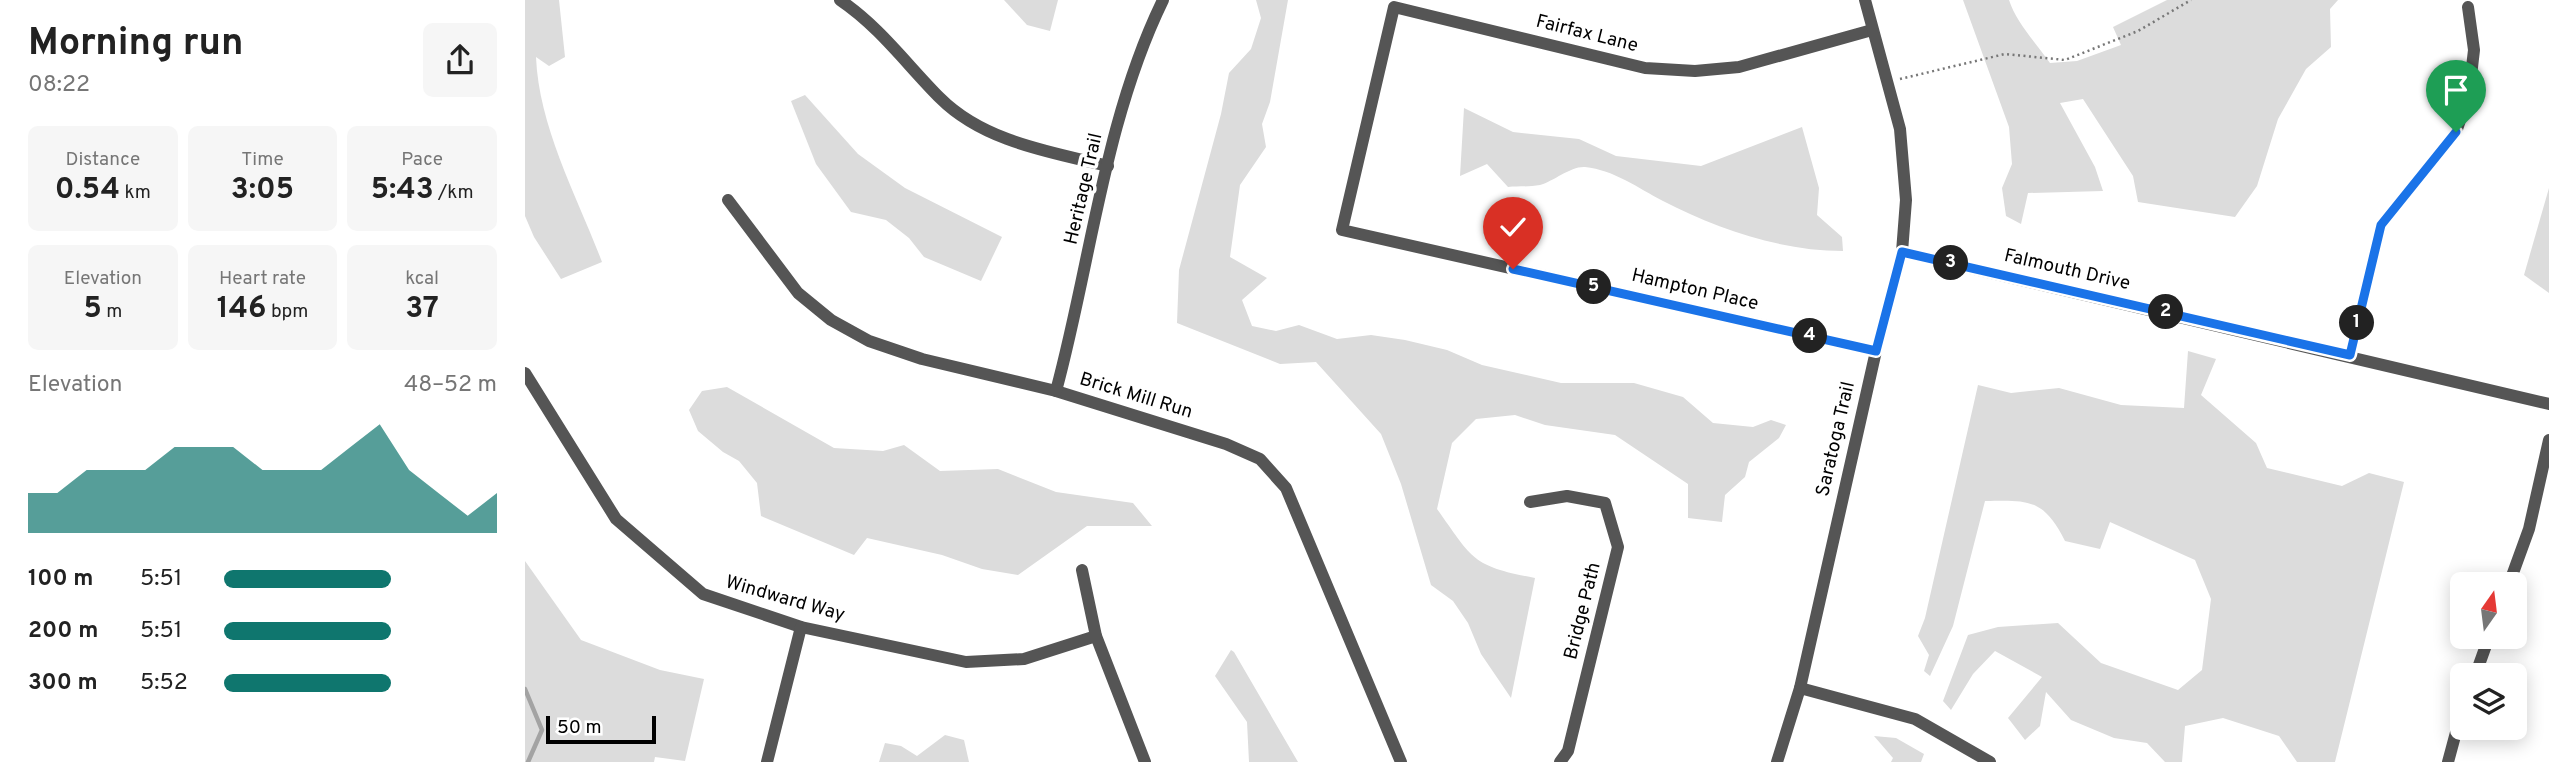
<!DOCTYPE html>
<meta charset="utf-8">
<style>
:root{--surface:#fff;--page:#f6f6f6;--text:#222;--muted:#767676;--accent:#0f766e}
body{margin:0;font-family:Overpass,sans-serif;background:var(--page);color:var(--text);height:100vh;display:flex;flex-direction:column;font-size:26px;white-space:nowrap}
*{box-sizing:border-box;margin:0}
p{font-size:23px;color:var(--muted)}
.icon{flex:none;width:38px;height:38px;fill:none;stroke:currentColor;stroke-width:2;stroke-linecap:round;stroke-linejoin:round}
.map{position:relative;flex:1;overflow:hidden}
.side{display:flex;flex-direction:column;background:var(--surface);width:525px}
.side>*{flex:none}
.needle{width:46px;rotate:14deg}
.buttons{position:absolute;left:1925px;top:572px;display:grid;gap:14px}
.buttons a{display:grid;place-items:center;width:77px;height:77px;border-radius:10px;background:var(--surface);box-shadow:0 4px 18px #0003;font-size:35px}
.scale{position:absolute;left:21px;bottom:18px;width:110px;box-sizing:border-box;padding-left:7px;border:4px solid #000;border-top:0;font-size:19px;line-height:24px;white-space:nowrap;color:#000;-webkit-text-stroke:5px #fff;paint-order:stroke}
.pin{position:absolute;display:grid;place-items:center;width:60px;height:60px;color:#fff;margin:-72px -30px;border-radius:50% 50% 50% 0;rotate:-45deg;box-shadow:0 0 7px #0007}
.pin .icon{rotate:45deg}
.km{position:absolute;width:35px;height:35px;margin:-18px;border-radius:50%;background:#222;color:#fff;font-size:19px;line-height:35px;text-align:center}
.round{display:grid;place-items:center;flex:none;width:74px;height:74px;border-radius:10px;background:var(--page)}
.summary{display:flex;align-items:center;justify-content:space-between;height:119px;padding:0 28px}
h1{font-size:38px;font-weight:700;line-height:52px}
.metrics{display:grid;grid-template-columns:repeat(3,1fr);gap:10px;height:119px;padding:7px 28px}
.metrics div{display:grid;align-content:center;border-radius:10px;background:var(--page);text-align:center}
.metrics b{font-size:30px;font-weight:700}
.metrics small{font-size:19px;font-weight:400}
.metrics p{font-size:19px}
.chart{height:196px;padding:14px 28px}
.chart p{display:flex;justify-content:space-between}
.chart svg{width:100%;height:126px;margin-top:7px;fill:var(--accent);opacity:.7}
ul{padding:0 28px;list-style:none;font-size:23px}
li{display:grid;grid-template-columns:112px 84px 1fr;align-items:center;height:52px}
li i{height:18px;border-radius:9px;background:var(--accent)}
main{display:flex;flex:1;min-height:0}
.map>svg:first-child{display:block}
.green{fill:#dcdcdc}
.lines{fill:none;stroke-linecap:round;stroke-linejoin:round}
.stream{stroke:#a3a3a3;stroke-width:4.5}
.path{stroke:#777;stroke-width:2.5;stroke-dasharray:2 3.5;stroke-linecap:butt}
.minor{stroke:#555;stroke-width:12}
.route-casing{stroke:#fff;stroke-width:14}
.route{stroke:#1a73e8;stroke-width:9}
.labels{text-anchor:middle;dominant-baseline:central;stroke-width:7;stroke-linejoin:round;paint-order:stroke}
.street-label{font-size:19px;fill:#000;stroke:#fff}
</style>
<main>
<section class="side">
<div class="summary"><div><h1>Morning run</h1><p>08:22</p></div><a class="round"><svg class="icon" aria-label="share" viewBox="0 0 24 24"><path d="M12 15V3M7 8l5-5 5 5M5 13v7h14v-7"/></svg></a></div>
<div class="metrics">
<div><p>Distance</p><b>0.54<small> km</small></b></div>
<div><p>Time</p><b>3:05</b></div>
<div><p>Pace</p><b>5:43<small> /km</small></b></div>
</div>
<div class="metrics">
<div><p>Elevation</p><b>5<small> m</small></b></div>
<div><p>Heart rate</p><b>146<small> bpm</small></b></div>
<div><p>kcal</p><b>37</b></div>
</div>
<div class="chart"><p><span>Elevation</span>48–52 m</p>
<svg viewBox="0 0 160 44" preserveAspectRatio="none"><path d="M0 44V30L10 30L20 22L30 22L40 22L50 14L60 14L70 14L80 22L90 22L100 22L110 14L120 6L130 22L140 30L150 38L160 30V44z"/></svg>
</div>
<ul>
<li><b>100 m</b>5:51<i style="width:61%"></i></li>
<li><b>200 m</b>5:51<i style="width:61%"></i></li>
<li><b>300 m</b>5:52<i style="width:61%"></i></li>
</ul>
</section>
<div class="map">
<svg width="2024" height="762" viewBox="0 0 2024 762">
<rect width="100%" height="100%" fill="#fff"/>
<!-- green -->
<g class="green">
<path d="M 0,0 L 34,0 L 40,57 L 24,66 L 11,57 C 14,128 52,196 77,262 L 36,279 L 9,237 L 0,216 Z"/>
<polygon points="479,0 533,0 525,31 502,25"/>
<path d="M 731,0 L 763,0 L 745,102 L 737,124 L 741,147 L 715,185 L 705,257 L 742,278 L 717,300 L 727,326 L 751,331 L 774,325 L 812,339 L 846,335 L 880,340 L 922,350 L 957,365 L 1036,383 L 1109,383 L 1158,397 L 1188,423 L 1228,427 L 1246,420 L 1261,425 L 1254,438 L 1224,462 L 1220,477 L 1200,495 L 1197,522 L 1163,518 L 1163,484 L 1090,435 L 1020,425 L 990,415 L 951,419 L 927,443 L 912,509 C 948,559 946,566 1010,578 L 986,698 L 956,654 L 943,623 L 928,601 L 906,585 L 876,484 L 856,434 L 791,362 L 755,364 L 652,323 L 654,270 L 696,114 L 704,73 L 726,49 L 736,18 Z"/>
<path d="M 1438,0 L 1484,0 C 1491,22 1511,43 1525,63 L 1552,61 L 1596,45 L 1588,27 L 1642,0 L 1813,0 L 1805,9 L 1806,47 L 1781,69 L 1753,119 L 1732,186 L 1710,217 L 1613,202 L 1608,176 L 1558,99 L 1535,103 L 1570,167 L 1578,191 L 1503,193 L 1496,224 L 1481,216 L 1477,188 L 1487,164 L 1484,127 Z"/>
<polygon points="280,95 333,154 380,188 477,237 456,281 399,257 384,238 361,220 326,212 291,164 266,101"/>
<path d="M 939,108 L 988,132 L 1054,139 L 1091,156 L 1176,166 L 1277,127 L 1294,188 L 1292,215 L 1317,237 L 1318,251 C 1256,251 1192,229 1138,201 C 1113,188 1089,170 1060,167 C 1046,166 1029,181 1015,185 C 1005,187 993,186 983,187 L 962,164 L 935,176 Z"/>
<polygon points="2024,188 2024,293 1999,275"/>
<path d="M 1663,351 L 1691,359 L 1676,395 L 1731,443 L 1742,468 L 1817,486 L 1844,473 L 1879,482 L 1810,762 L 1772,762 L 1754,736 L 1698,718 L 1660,726 L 1657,762 L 1640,762 L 1622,743 L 1589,738 L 1546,720 L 1521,692 L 1515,726 L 1500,740 L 1483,718 L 1517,677 L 1470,651 L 1448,674 L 1426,710 L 1418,701 L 1443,635 L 1473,627 L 1533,623 L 1576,663 L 1653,690 L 1677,670 L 1686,599 L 1670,560 L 1585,522 L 1575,549 L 1540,541 C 1519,499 1504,500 1460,501 L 1428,626 L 1405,676 L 1399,671 L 1404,655 L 1393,636 L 1400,618 L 1453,385 L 1486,393 L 1534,388 L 1596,405 L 1659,408 Z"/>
<polygon points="202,387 309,448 358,451 379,445 415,471 473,469 531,492 608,503 627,526 562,526 493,575 457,569 417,555 342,538 329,555 236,516 232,483 214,461 198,452 173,431 164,410 177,391"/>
<polygon points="0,561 56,640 135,670 179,679 160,761 130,757 129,762 0,762"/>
<polygon points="706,650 709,652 773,762 724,762 722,722 690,676"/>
<polygon points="420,735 439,740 444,762 354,762 360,743 376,746 392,756"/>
<polygon points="1349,736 1371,738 1399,754 1396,762 1366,762 1368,758"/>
</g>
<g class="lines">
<!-- stream -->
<polyline class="stream" points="0,689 17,730 3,762"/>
<!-- path -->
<polyline class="path" points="1375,79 1480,54 1540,60 1613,31 1666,0"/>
<!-- minor -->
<g class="minor">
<path d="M 315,0 C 355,27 382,65 415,98 C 459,142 526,152 583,166"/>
<polyline points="1347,30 1214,67 1170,71 1120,68 869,7 817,230 1351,351"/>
<polyline points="203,200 273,293 306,320 344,341 397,359 531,391 701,444 735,459 761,488 876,762"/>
<polyline points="1377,252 2024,404"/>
<polyline points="1825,355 1856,225 1931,132 1944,93 1949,50 1943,7"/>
<polyline points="0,373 91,519 178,594 276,627 441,662 499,659 571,636"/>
<path d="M 531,391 C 566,262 579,121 638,0"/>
<polyline points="1005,502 1042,496 1080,503 1093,547 1043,751 1035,762"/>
<polyline points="557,570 571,636 620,762"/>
<polyline points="1984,584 2004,529 2024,440"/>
<polyline points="1950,676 1964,637"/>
<polyline points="1275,688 1390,719 1465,762"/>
<polyline points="242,762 276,627"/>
<polyline points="1252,762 1275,688 1351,351 1377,252 1381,200 1375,129 1340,0"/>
<polyline points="1923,762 1937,710"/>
</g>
</g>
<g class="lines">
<defs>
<polyline id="route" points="988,269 1351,351 1377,252 1825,355 1856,225 1931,132"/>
</defs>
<!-- route casing -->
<use href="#route" class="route-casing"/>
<!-- route -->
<use href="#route" class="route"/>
</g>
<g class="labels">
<!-- street labels -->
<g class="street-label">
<text transform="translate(1062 34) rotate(14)">Fairfax Lane</text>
<text transform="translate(559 189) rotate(-77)">Heritage Trail</text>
<text transform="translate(1542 270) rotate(13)">Falmouth Drive</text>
<text transform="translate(1170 290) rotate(13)">Hampton Place</text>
<text transform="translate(611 396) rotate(17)">Brick Mill Run</text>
<text transform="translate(1311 439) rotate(-77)">Saratoga Trail</text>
<text transform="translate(260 599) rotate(16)">Windward Way</text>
<text transform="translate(1058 611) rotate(-76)">Bridge Path</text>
</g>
</g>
</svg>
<div class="buttons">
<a><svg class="needle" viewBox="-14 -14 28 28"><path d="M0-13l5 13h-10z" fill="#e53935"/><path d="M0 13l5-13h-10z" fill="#767676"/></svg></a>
<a><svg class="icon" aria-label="layers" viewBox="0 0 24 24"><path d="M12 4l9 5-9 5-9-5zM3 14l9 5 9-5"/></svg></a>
</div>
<div class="scale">50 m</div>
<div class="pin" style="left:1931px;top:132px;background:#1e9e55"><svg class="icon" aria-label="arrive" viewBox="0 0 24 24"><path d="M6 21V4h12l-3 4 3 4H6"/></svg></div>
<div class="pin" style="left:988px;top:269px;background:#d93025"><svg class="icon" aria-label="check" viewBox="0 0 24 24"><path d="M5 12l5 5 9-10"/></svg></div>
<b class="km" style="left:1832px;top:323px">1</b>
<b class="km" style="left:1641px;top:312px">2</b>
<b class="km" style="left:1426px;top:263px">3</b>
<b class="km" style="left:1285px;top:336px">4</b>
<b class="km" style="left:1069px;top:287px">5</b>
</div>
</main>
